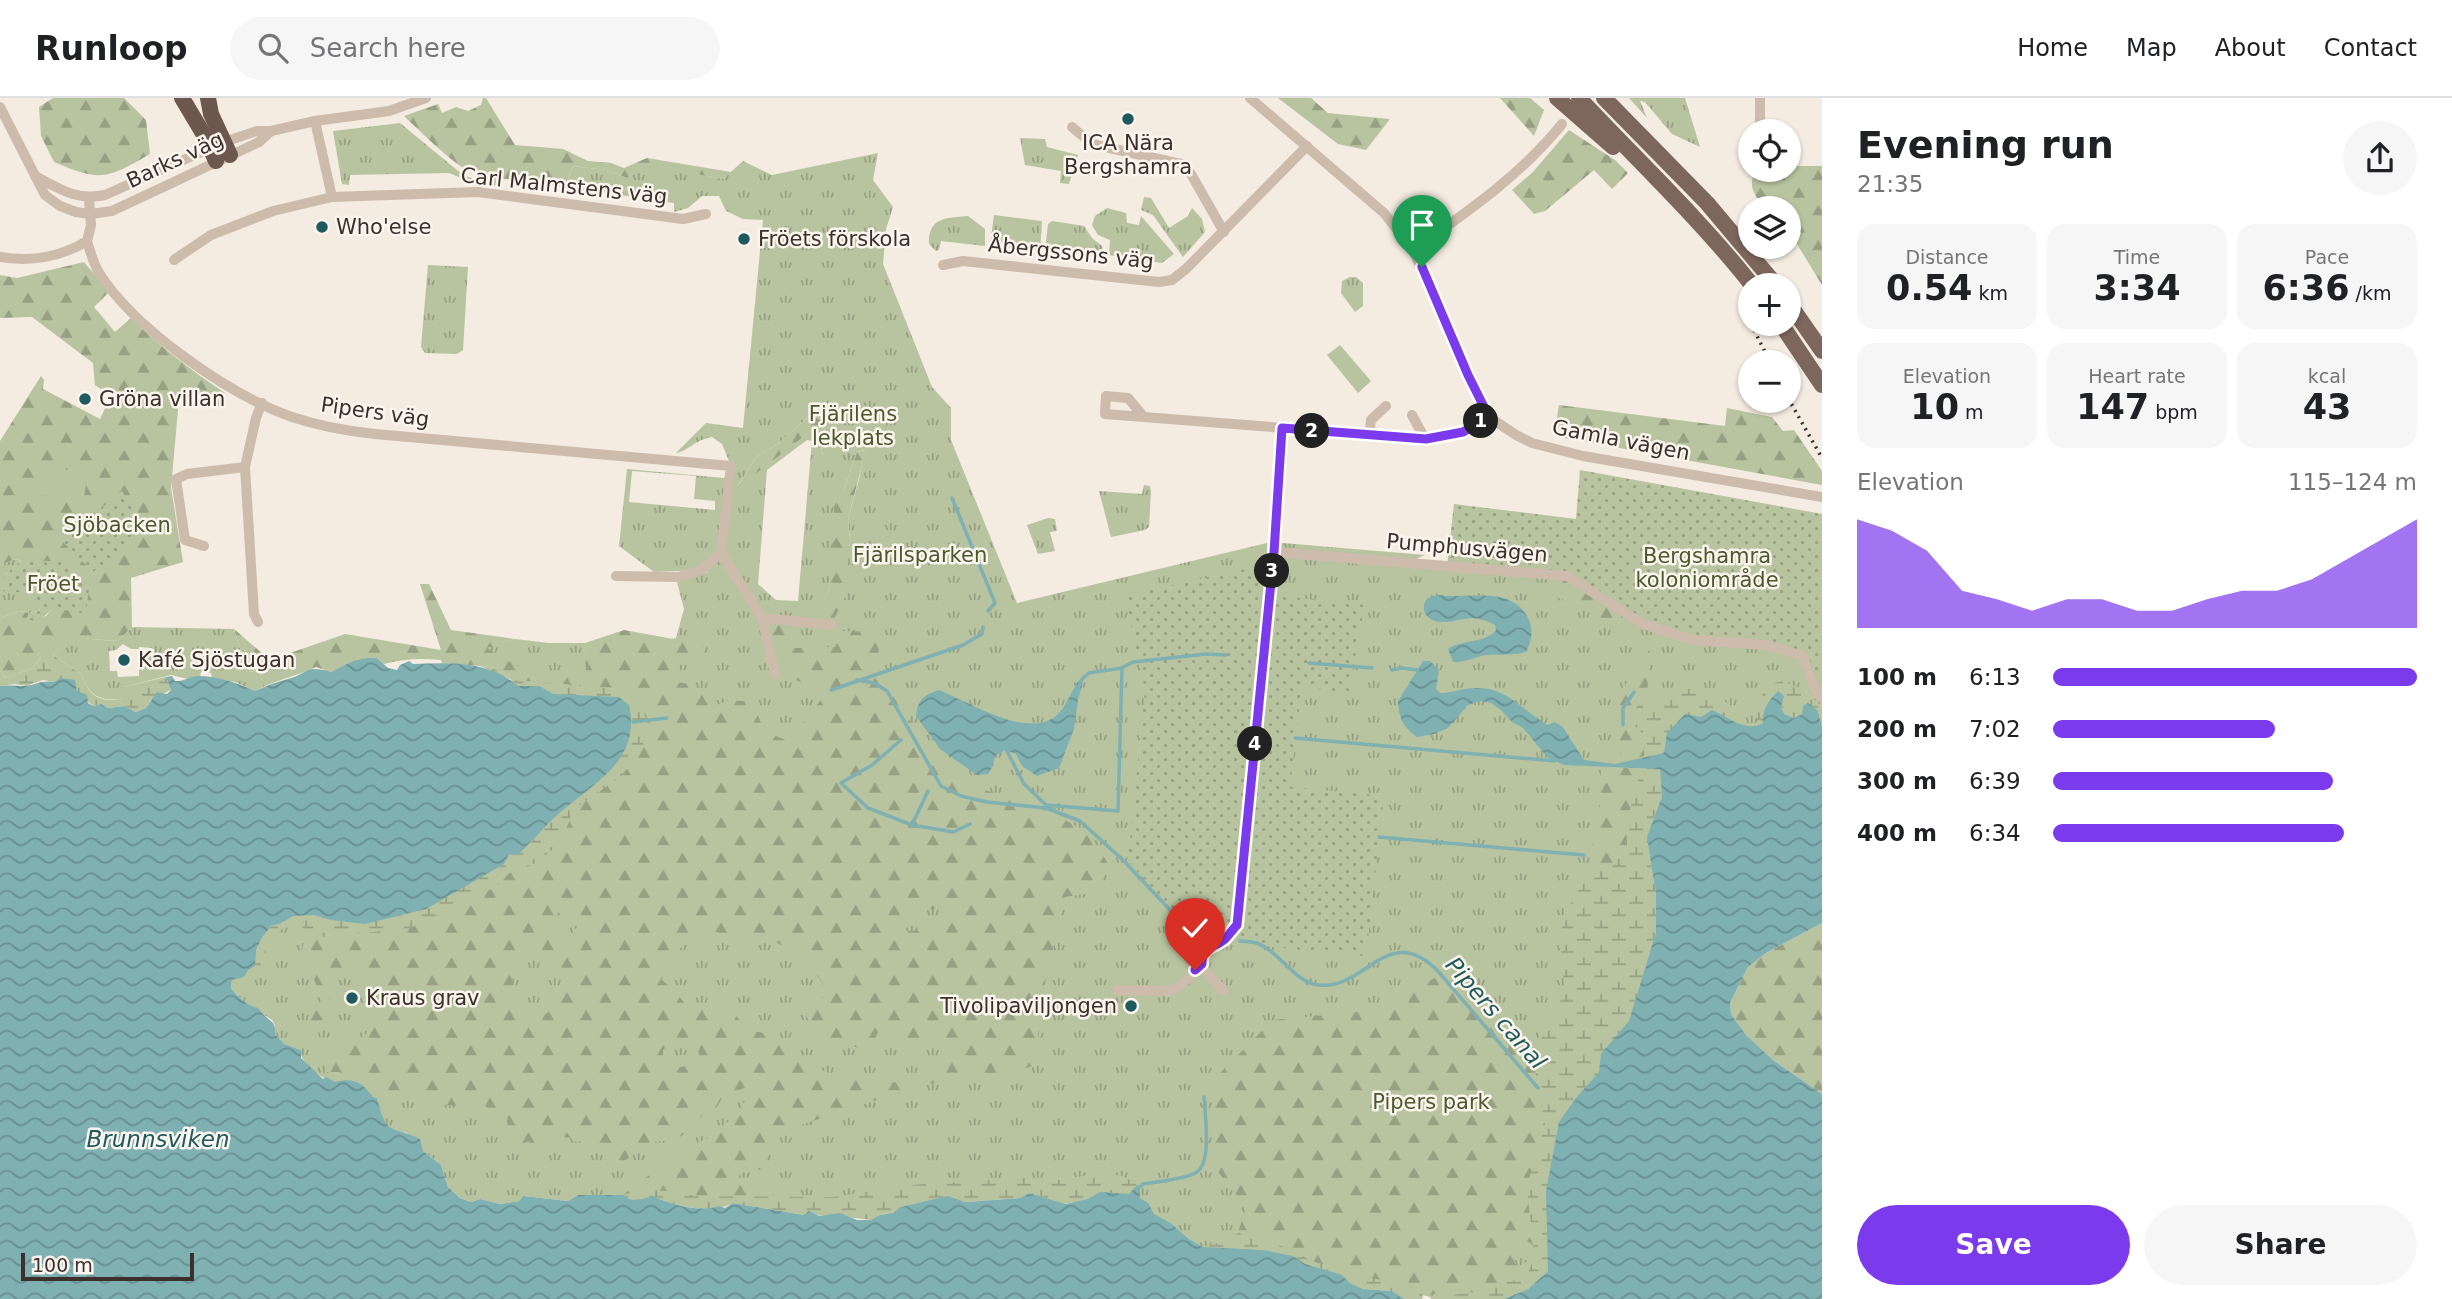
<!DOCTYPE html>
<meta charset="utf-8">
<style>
:root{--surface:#fff;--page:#f6f6f6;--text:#202124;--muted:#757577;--line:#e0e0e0;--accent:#7c3aed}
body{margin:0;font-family:"DejaVu Sans",sans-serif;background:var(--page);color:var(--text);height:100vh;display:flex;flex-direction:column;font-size:26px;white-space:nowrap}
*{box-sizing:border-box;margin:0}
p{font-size:23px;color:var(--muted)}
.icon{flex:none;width:38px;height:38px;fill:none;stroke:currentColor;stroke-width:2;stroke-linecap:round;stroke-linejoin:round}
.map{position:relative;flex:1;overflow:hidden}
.panel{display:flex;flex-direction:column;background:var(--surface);width:630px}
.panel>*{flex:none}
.buttons{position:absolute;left:1738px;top:21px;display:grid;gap:14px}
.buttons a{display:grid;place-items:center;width:63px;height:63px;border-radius:50%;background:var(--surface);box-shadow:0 2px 5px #0004;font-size:35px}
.scale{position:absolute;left:21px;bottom:18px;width:173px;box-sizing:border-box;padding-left:7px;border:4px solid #3b302b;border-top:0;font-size:19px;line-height:24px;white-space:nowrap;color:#3b302b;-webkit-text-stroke:5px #fbf5ee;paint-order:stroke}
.pin{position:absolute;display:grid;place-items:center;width:60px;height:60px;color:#fff;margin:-72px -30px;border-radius:50% 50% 50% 0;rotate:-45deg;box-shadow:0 0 7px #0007}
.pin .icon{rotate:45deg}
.km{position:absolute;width:35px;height:35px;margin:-18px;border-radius:50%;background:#222;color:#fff;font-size:19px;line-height:35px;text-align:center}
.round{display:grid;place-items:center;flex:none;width:74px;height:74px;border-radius:37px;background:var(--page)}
.overview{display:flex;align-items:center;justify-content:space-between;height:119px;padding:0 35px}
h1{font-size:38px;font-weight:800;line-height:52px}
.metrics{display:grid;grid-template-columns:repeat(3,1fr);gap:10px;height:119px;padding:7px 35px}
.metrics div{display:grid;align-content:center;border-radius:18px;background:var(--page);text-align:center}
.metrics b{font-size:35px;font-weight:800}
.metrics small{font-size:19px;font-weight:400}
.metrics p{font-size:19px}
.chart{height:196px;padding:14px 35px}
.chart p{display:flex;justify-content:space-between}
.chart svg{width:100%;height:126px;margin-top:7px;fill:var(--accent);opacity:.7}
.action{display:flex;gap:14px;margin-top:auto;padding:14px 35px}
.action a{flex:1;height:80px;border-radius:42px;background:var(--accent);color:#fff;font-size:28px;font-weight:800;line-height:80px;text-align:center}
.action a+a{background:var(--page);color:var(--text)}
ul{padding:0 35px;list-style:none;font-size:23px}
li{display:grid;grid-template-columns:112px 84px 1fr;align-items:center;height:52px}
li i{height:18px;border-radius:9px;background:var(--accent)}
header{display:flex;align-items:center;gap:42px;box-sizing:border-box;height:98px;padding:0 35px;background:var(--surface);border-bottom:2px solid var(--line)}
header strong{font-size:33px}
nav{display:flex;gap:38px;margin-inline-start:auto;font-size:24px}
.search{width:490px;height:63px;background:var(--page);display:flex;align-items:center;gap:18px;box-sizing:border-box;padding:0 24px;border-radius:38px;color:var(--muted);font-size:26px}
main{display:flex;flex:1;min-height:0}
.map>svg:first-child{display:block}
.grass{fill:url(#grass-tufts);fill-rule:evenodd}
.forest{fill:url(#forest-firs);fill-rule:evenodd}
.wetland{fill:url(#wetland-marsh)}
.garden{fill:url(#garden-dots)}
.pitch{fill:#b8c4a0}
.water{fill:url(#water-waves)}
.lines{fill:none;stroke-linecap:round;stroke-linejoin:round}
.stream{stroke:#7fb0b2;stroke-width:3.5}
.minor{stroke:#cdbbac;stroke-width:10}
.primary{stroke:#7d675c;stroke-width:16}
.trunk{stroke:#6c584f;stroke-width:16}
.rail{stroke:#3b302b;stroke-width:3.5;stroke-dasharray:2 5;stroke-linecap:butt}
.route-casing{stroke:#fff;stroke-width:14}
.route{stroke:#7c3aed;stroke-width:9}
.poi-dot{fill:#1f5a5e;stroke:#fbf5ee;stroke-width:2.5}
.labels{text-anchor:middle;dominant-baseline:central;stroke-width:5;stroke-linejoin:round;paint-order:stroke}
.poi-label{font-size:21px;fill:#3b302b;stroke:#fbf5ee;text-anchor:start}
.street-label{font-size:21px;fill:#3b302b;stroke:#fbf5ee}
.park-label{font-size:21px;fill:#4a5a2e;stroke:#fbf5ee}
.water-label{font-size:23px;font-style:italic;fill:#1f5a5e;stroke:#fbf5ee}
</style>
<header>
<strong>Runloop</strong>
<div class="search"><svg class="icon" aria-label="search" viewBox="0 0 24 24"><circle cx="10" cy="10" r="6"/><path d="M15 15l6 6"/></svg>Search here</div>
<nav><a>Home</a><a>Map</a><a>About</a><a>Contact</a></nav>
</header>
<main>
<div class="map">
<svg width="1822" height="1201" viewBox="0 0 1822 1201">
<defs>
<pattern id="grass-tufts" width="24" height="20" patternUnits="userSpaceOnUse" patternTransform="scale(1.75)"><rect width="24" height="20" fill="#b8c4a0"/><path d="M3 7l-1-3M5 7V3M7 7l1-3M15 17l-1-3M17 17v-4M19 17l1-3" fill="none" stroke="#97a083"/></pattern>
<pattern id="forest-firs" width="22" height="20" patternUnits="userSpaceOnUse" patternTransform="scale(1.75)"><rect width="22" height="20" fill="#b8c4a0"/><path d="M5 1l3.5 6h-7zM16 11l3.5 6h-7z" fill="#97a083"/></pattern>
<pattern id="wetland-marsh" width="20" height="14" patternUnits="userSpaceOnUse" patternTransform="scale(1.75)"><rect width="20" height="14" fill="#b8c4a0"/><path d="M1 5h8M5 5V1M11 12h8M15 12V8" fill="none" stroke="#97a083"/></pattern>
<pattern id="garden-dots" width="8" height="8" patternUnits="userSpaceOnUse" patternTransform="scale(1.75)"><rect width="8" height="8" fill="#b8c4a0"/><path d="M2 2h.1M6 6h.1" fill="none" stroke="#97a083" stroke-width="1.8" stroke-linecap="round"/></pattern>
<pattern id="water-waves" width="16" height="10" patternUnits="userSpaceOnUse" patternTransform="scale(1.75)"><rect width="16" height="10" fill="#7fb0b2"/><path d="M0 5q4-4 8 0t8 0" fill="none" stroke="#699091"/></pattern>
</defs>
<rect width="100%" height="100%" fill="#f4ebe1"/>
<!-- grass -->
<g class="grass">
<polygon points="1629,0 1685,0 1700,49 1672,36 1645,4 1640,3 1647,20"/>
<polygon points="400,25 463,77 484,85 462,85 461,80 449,75 350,77 349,87 342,86 333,33"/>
<polygon points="1020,40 1045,41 1047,49 1078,57 1069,86 1060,85 1061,73 1025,67"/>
<path d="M 878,55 L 873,82 L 893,109 L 886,131 L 883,166 L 932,289 L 951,310 L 951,342 L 1017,505 L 1271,444 L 1425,457 L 1409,464 L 1761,461 L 1822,600 L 1822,609 L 1805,593 L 1757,629 L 1751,630 L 1548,1173 L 1504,1201 L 1431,1201 L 1430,1199 L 1423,1197 L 1422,1201 L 1404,1201 L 1392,1193 L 1203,1149 L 1189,1141 L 1172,1126 L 1030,1095 L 1020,1100 L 929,1104 L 627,1100 L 622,1097 L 578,1097 L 568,1103 L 523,1098 L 519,1103 L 500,1106 L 480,1101 L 471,1104 L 460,1100 L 448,1089 L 441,1067 L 423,1053 L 407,1035 L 388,1030 L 384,1024 L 377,1000 C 348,990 310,983 298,951 L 284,946 L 275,936 L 275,927 L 272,922 L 243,903 L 231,890 L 232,882 L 256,853 L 512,582 L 486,549 L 515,541 L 549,545 L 585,545 L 586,559 L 676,540 L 684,511 L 677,484 L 708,474 L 701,472 L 654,474 L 619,448 L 627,371 L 724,380 L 731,368 L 722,346 L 712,339 C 694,342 689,353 676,355 L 706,325 L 743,330 L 763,122 L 743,121 L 726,113 L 719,98 L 702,98 L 688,110 L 674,114 L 674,105 L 565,89 L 573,68 L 606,72 L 627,80 L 646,66 L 723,81 L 743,63 L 772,77 ZM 809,318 C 823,333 830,335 823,357 L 816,329 L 738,388 L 756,359 L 778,346 ZM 807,342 L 812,343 L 798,503 L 776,502 L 758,486 L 767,372 ZM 865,352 L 859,381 L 848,421 L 850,443 L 832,527 L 813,525 L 830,489 L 844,392 L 857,354 ZM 632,373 L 696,378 L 694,401 L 715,403 L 715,412 L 629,404 Z"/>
<polygon points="1144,99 1151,100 1169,130 1188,118 1192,110 1202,121 1205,134 1183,159 1153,117 1141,112"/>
<polygon points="1107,110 1126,115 1127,125 1139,127 1141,118 1174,156 1162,165 1109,157 1110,142 1098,137 1092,127 1095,118"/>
<polygon points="994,117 1042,123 1040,153 990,147"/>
<path d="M 968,118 L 985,131 L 985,148 L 941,143 L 939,152 L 936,153 L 929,146 C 928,119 946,120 968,118 Z"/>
<polygon points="1052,123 1084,128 1092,140 1102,148 1105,159 1045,152 1048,126"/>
<polygon points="428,167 468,169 463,252 457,256 425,255 421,249"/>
<polygon points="1350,179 1356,179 1363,185 1363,208 1355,214 1341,195 1342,183"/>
<polygon points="1144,387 1150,388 1151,394 1149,429 1145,432 1111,439 1099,393 1142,396"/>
<polygon points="1048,420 1055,421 1057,433 1050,434 1055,453 1038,456 1027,427"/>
<polygon points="16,461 21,463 5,477 33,495 41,507 39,513 29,515 20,513 0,520 0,467"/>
<path d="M 132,529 L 234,531 L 247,573 L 260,574 L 263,589 L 255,593 L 235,584 L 212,580 L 211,575 L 201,574 L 200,579 L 188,581 L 171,577 L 123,589 L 123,600 C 103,605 88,598 82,577 L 53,557 L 73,536 L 90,541 L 118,543 ZM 123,546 L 131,551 L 139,551 L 139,549 L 152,550 L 152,557 L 139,557 L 139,578 L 118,579 L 117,573 L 110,573 L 109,553 L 116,552 Z"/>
</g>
<!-- forest -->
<g class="forest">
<path d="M 53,0 L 124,0 L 146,22 L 150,56 C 107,81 100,84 54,64 L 41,38 L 39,9 Z"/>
<path d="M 483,0 L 486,0 L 515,47 L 563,51 L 588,63 L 611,65 L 624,70 L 647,60 L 731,74 L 723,81 L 646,67 L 627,80 L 606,72 L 573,68 L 565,89 L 499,80 L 498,88 L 493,87 C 487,73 476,77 465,71 C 447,60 420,33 404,18 L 438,6 L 442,15 L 456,9 L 468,13 L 481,7 Z"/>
<polygon points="1278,0 1311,0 1328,15 1390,21 1366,52 1338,46"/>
<polygon points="1500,0 1530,0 1544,12 1534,38"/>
<polygon points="1569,32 1615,62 1628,75 1612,91 1594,72 1545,113 1534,116 1512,92 1532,75"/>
<path d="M 1789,68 L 1822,68 L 1822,187 L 1789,133 L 1788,110 L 1764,110 C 1754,96 1747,88 1756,72 L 1788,72 Z"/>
<path d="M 84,164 L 109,194 L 94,209 L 115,234 L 131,220 C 160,249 191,272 225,295 L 218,309 L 179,301 L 171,390 L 183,464 L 131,480 L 132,529 L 118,543 L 90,541 L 73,537 L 53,557 L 42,557 L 33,570 L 6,580 L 0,573 L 0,520 L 20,513 L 29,515 L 27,521 L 46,518 L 54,509 L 86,515 L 60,463 L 21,463 L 16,461 L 0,467 L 0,343 L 41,278 L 44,282 L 43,291 L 100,321 L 111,298 L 95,287 L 93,265 L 32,219 L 0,220 L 0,177 L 17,180 Z"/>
<polygon points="1559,307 1725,328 1727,310 1772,319 1783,333 1794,332 1822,373 1822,387 1554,338"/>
<polygon points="809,318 822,322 828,343 826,356 823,357 816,329 737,390 756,359 778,346"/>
<polygon points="866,352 848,421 850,443 845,499 831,527 812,525 830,489 835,393 844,392 857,354"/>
<polygon points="1552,476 1567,478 1618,510 1606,530 1591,523 1592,511 1552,498"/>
<path d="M 420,486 L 429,486 L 451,532 L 515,541 L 487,550 C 528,577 538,576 586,574 L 585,545 L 624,532 L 701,546 L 704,552 L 696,566 L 678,567 L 678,584 L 692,587 L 717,607 L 730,602 L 753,604 L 764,633 L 788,643 L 827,594 L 790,580 L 772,549 L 762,520 L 794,523 L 789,545 L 794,550 L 835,549 L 843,533 L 878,534 L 879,571 L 897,605 L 955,685 L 1052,709 C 1059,720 1063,721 1074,727 C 1090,736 1104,755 1110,771 L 1091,795 L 1065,799 L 1038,916 L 1038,966 L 992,982 L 970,977 L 920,988 L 773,1036 L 764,1071 L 740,1075 L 738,1084 L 769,1083 L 775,1100 C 749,1099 723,1100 698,1098 C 667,1096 656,1090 623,1097 L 682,1052 L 720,1034 L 725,1025 L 736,1021 L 743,1005 L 753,999 L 755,994 L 751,988 L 725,996 L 716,1010 L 705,1014 L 689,1033 L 675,1042 L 650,1044 L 633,1051 C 629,1063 624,1064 613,1065 L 591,1042 L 576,1044 L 570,1040 L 554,1038 L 551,1043 L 537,1049 L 528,1043 L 521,1050 L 506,1043 L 508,1021 L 476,1003 L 470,1003 L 459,1008 L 434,1006 L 424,995 L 380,1012 L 376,992 L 339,974 L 327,974 L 323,959 L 324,947 L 315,947 L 306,932 L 308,920 L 322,901 L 302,852 L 306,835 L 322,839 L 410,830 L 497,788 L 509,775 L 534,766 L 552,752 L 564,737 L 573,712 L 621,678 L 642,652 L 647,624 L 615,590 L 512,582 L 492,569 L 442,565 L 441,562 C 421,560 403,561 384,566 L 377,560 C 360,560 346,567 331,574 L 316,569 C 298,577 281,581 263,589 L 260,574 L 247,573 L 234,531 L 270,562 L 345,536 L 441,552 ZM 915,803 L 933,812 L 943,806 L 947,812 C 933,831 927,833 903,833 L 899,827 L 898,818 ZM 573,811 L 580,815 L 582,823 C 575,829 573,838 565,843 L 546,836 C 546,820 558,813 573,811 ZM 717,834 L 732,844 C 739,842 747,839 754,839 C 786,842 813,866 827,894 L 816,909 L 805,917 L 811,924 L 818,944 L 862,950 L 873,947 L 877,936 L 888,923 L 904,950 L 919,948 L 930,941 L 966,939 L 966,950 C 944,975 922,986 887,984 C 878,984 869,977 860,978 C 855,978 849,981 844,982 C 830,976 816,970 804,961 C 783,946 773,934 746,932 C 727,900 719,905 686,907 L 674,892 L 662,882 C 665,856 692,837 717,834 ZM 539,855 C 573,860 564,905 542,919 C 537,917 531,915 527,912 C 510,901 507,872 523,859 C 527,855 533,855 539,855 ZM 367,870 C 375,880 375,889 368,899 C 378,926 376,930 352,946 L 335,942 L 321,943 L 317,933 L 329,912 L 329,891 L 336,882 ZM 681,941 L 689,942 L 698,948 L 700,966 L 694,972 L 687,968 L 672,970 L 663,962 L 663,952 L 672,943 Z"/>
<polygon points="1650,551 1647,598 1637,608 1645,638 1644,658 1622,663 1610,609"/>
<polygon points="1601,670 1641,670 1627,724 1627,749 1610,771 1589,775 1590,752 1599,732"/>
<polygon points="1822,825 1822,996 1773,962 1746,937 1731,916 1730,905 1748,869 1766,855"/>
<polygon points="1443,875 1453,878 1533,962 1545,1026 1527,1089 1533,1147 1513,1134 1510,1140 1516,1148 1514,1161 1517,1169 1526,1164 1532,1165 1527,1178 1515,1183 1507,1180 1491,1191 1460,1198 1430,1196 1311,1163 1293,1152 1246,1135 1238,1135 1247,1105 1238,1099 1214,1069 1213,982 1273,922 1380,912"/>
</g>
<!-- wetland -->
<g class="wetland">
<path d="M 42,557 L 53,557 L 82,577 C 88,598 102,606 123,600 L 123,589 L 166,579 L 171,592 L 152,601 L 146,610 L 136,614 L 124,608 L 108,610 L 101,606 L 93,608 L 77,594 L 55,584 L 43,582 L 26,588 L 15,586 L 0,588 L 0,573 L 6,580 L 33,570 Z"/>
<path d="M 480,568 L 492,569 L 512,582 L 627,592 L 641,607 L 647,624 L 642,652 L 621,678 L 573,712 L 564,737 L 552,752 L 534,766 L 509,775 L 497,788 L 410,830 L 322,839 L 306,835 L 301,827 C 275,823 265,852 260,872 L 252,874 L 244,879 L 248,872 L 255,868 C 256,854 259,835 272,828 C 276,826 280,826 283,825 C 302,814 311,816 331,822 L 485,778 L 504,766 L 509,756 L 518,757 L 568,708 L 608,677 L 633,624 L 629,607 L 619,599 L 553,596 L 539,588 L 518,588 L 512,582 Z"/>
<path d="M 1783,583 L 1805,593 L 1822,609 L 1822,628 L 1818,613 L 1804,608 L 1803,616 L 1794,620 L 1783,616 L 1781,609 L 1782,602 L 1763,625 L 1757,629 C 1757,609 1760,585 1783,583 Z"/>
<polygon points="1700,590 1729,606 1732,617 1739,624 1726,618 1664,654 1644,658 1645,638 1630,623 1637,608 1647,598 1669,599 1678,592"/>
<path d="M 1641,670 L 1660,670 L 1662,699 L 1647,739 L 1656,796 L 1656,834 L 1629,923 L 1601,956 L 1599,974 L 1576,1000 L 1559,1024 L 1546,1093 L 1548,1173 L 1528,1191 L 1504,1201 L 1431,1201 L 1430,1196 C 1459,1197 1483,1197 1507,1180 L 1515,1183 L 1527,1177 L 1532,1165 L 1533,1147 L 1527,1089 L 1545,1026 L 1533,962 L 1541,932 L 1556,919 L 1564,889 L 1560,838 L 1565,814 L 1589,775 L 1610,771 L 1627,749 L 1627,724 Z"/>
<path d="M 1100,1075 L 1123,1078 L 1137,1087 L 1129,1096 L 1100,1094 L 1088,1101 L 1064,1106 L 1030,1095 L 1020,1100 L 965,1104 L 948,1098 L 900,1109 L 893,1115 L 880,1117 L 872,1122 L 835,1118 L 804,1117 L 733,1105 C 713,1117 673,1108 653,1098 C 644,1104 631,1104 623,1097 L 644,1092 L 668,1093 L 697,1098 L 833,1099 L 910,1087 L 1025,1080 L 1060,1082 Z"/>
<polygon points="1238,1135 1246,1135 1293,1152 1311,1163 1423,1194 1422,1201 1404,1201 1392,1193 1363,1191 1350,1185 1342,1177 1305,1166 1293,1158 1263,1152 1203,1149 1225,1143"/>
</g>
<!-- garden -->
<g class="garden">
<polygon points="1580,372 1822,416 1822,600 1802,557 1767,547 1694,542 1641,525 1567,478 1447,468 1454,406 1576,421"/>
<polygon points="122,393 147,432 93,474 62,443"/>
<polygon points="21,463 60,463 89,490 86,516 54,510 37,524 27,521 29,515 39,513 41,507 32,505 33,495 3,493 5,477"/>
<polygon points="1263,467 1262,496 1365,507 1348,596 1302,587 1290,689 1384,698 1366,858 1272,849 1225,836 1206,837 1188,829 1128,763 1145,592 1125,498"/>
</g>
<!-- pitch -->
<g class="pitch">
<polygon points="1340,247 1371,283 1358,295 1327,257"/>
<polygon points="37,367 88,375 83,404 32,395"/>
</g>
<!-- water -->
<g class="water">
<path d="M 1439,497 C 1470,502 1512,486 1529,522 C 1534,533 1531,544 1526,554 C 1513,558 1500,556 1486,557 C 1475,559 1464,565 1453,564 L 1448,551 C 1461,541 1485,546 1496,532 L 1495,527 C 1488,523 1481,521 1473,520 C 1459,520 1435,532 1425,515 C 1424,512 1423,508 1425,504 C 1428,498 1434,498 1439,497 Z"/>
<path d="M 367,560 L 377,560 L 388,570 L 397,572 L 400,567 L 409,563 L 413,566 C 448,565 488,562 518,588 L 539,588 L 553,596 L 619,599 L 629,607 C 640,657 604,679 569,707 C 551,721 535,740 518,757 L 509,756 L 504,766 L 426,811 L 365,826 L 331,822 L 314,817 L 293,818 L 280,826 L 271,828 L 261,841 L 256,853 L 255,868 L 248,872 L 244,879 L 232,882 L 231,890 C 239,899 245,907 258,910 C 260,912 261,915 264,917 C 271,925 276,923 275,936 L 284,946 L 301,952 L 301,960 L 323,981 L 326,979 L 335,984 C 353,979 363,985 373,999 L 377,1000 C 388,1040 387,1025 420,1041 L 423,1053 L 441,1067 L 448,1089 L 460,1100 L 471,1104 L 480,1101 L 500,1106 L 519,1103 L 523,1098 L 568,1103 L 578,1097 L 623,1097 C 632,1105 644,1101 653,1098 C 669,1106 702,1115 718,1108 L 725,1110 L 733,1105 L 804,1117 L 809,1113 L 819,1118 L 840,1115 L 857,1122 L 871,1122 L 880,1117 L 893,1115 L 900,1109 L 948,1098 L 965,1104 L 1020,1100 L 1030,1095 L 1065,1106 L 1088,1101 L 1100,1094 L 1129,1096 L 1137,1087 L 1140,1089 L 1140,1100 L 1148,1105 L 1154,1116 L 1172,1126 L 1189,1141 L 1203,1149 L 1263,1152 L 1293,1158 L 1305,1166 L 1342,1177 L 1350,1185 L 1363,1191 L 1392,1193 L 1404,1201 L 0,1201 L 0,588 C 9,587 16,588 25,588 C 37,587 39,582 55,584 L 60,580 L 75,582 L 77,593 L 87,597 L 88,605 L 93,608 L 101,606 L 108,610 L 124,608 L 136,614 L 146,610 L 157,594 L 167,596 L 171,592 L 166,579 L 172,578 L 175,583 C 184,584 190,578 198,578 C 218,578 237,585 255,593 C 266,588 276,584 288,581 C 308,576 304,566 331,574 L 353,563 Z"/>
<path d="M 1423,563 L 1430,563 L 1439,572 L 1436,591 L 1440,595 C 1453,595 1465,589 1478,590 C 1508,590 1524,614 1548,627 L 1554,624 L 1562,628 L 1584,662 L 1615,666 L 1664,655 L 1667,635 L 1685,616 L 1701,619 L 1712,612 C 1729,619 1745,635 1763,625 C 1762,612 1768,603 1778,593 L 1784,598 L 1781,609 L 1784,616 L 1794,620 L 1802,616 L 1803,608 L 1808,605 L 1818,613 L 1822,628 L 1822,825 L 1766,855 L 1748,869 L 1730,905 L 1731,916 L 1746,937 L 1773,962 L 1822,996 L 1822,1201 L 1504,1201 L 1528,1191 L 1548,1173 L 1546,1093 L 1559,1024 L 1576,1000 L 1599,974 L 1601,956 L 1629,923 L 1656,835 L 1656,796 L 1647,739 L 1662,699 L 1660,671 L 1564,667 L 1548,660 L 1523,630 L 1512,624 L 1501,612 L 1491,605 L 1480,603 L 1468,607 L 1448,630 L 1434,636 L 1417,639 C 1403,629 1399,620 1398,603 Z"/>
<path d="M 1078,583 L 1083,585 L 1078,601 L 1074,631 L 1059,670 L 1037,678 L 1022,668 L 1016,656 L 1005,652 L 995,658 L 993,668 L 988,676 L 977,677 L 940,651 L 916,618 C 918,602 923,597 939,592 C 968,603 1029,644 1058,616 C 1066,608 1072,593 1078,583 Z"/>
</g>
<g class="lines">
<!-- stream -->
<g class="stream">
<polyline points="952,400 995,505 988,513"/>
<polyline points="1309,565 1372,570"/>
<polyline points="1392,572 1402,570 1418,572"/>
<polyline points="857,582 874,585 887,593 941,688 961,698 987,704 1046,710 1080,723 1124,763 1187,830 1199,838"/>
<polyline points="1079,588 1082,581 1089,575 1122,570 1133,564 1206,556 1226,557"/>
<polyline points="831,592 963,547 982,536 983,529"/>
<polyline points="633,624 667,620"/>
<polyline points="1623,627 1623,610 1634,594"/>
<polyline points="1295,640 1555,663"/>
<polyline points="901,642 872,667 841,685 868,710 912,727 953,734 970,726"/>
<polyline points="1007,653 1024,686 1046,707 1118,713 1122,570"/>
<polyline points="912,727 928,693"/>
<polyline points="1379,739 1584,757"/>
<path d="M 1240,843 C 1246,844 1255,843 1261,847 C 1286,859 1297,891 1329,887 C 1370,882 1391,827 1437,872 L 1538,990"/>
<path d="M 1140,1089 L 1143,1086 C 1157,1084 1187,1081 1197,1074 C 1212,1063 1205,1017 1204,999"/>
</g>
<!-- minor -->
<g class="minor">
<polyline points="1250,0 1384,115 1413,152 1489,319 1516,337 1532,345 1583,358 1822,399"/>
<polyline points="0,9 45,97 60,108 76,114 90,116 112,113 259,44 271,33"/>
<polyline points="315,23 332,99"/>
<polyline points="1760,25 1760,0"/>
<polyline points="1072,29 1092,46 1181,66 1191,76 1224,134"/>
<path d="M 35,78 C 60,91 76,103 105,97 L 224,44 L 257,33 L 271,33 L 315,23 L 389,13 L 426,0"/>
<path d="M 87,143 C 90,153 93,164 98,173 C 133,230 229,297 292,319 C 319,328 346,333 375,336 L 731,368 L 721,455 L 762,520 L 832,527"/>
<path d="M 1413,152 C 1467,114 1520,78 1562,26"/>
<path d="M 0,159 C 30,164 61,159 87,143 L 91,127 L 89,101"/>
<polyline points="174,162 211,137 273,113 332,99 478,94 683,121 706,116"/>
<polyline points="943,167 963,163 1159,184 1172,182 1187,170 1307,48"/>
<polyline points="1412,317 1425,341"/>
<polyline points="1144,319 1128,300 1106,298 1105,316 1425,341 1463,334 1489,319"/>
<polyline points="1369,338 1371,322 1386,308"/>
<polyline points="204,448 185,442 176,381 187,376 245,369"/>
<polyline points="1274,454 1567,478 1641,525 1676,537 1694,542 1767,547 1803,558 1816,594 1822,600"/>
<polyline points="616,478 678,479 701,472 721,455"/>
<polyline points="762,520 775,576"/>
<polyline points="258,524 254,516 245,369 256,320 262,305"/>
<polyline points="1117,892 1169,893 1179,889 1202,866"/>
<polyline points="1223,892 1205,873 1202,859 1205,852 1222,843 1237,827 1274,454 1282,330"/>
</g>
<!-- primary -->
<g class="primary">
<polyline points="1557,0 1613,49"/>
<path d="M 1579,0 C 1637,62 1700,121 1752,187"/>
<polyline points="1604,0 1707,105 1776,187"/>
<polyline points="1788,204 1822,253"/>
<polyline points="1781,226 1822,287"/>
</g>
<!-- trunk -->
<g class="trunk">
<polyline points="182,0 207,42 216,63"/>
<polyline points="208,0 211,16 230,57"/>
</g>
<!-- rail -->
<g class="rail">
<polyline points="1741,202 1750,222"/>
<polyline points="1751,226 1770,264"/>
<polyline points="1788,300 1822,360"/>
</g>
</g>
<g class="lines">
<defs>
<path id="route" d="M 1195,872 L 1202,866 C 1201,849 1214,850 1225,841 C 1229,837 1233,831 1237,827 L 1274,454 L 1282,330 L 1426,341 L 1463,334 L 1489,319 L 1468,277 L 1422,169"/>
</defs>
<!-- route casing -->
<use href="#route" class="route-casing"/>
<!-- route -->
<use href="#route" class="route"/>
</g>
<!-- markers -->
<g class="poi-dot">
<circle cx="1128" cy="21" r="7"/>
<circle cx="322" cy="129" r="7"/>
<circle cx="744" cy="141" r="7"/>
<circle cx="85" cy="301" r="7"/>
<circle cx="124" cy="562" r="7"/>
<circle cx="352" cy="900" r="7"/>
<circle cx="1131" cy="908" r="7"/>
</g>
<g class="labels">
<!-- poi labels -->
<g class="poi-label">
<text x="1128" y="45" text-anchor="middle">ICA Nära<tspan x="1128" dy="24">Bergshamra</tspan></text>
<text x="336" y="129">Who'else</text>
<text x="758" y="141">Fröets förskola</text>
<text x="99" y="301">Gröna villan</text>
<text x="138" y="562">Kafé Sjöstugan</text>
<text x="366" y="900">Kraus grav</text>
<text x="1117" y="908" text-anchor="end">Tivolipaviljongen</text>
</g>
<!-- street labels -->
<g class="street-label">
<text transform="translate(175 62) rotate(-25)">Barks väg</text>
<text transform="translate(564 88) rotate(6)">Carl Malmstens väg</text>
<text transform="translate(1071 155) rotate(6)">Åbergssons väg</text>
<text transform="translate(375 314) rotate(8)">Pipers väg</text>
<text transform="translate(1621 342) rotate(11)">Gamla vägen</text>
<text transform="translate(1467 450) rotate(5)">Pumphusvägen</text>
</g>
<!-- park labels -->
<g class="park-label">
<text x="853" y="316">Fjärilens<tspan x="853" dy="24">lekplats</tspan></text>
<text x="117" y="427">Sjöbacken</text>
<text x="920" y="457">Fjärilsparken</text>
<text x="1707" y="458">Bergshamra<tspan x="1707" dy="24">koloniområde</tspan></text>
<text x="53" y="486">Fröet</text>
<text x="1431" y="1004">Pipers park</text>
</g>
<!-- water labels -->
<g class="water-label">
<text transform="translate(1496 915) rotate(49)">Pipers canal</text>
<text x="158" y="1041">Brunnsviken</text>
</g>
</g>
</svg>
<div class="buttons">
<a><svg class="icon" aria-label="locate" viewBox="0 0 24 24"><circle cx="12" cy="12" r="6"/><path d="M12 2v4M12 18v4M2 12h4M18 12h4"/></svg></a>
<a><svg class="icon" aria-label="layers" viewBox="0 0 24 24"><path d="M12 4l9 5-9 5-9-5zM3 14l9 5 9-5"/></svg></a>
<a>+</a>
<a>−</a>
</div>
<div class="scale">100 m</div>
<div class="pin" style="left:1422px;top:169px;background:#1e9e55"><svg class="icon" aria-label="arrive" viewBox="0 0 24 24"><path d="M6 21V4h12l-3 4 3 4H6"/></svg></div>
<div class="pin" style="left:1195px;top:872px;background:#d93025"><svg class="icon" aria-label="check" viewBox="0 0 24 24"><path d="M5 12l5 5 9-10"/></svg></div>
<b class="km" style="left:1481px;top:323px">1</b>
<b class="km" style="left:1312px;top:333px">2</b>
<b class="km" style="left:1272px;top:473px">3</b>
<b class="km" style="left:1255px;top:646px">4</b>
</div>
<section class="panel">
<div class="overview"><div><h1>Evening run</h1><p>21:35</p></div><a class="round"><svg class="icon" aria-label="share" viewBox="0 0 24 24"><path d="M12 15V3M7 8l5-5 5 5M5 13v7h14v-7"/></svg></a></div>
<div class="metrics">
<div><p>Distance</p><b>0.54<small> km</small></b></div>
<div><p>Time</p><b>3:34</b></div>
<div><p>Pace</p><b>6:36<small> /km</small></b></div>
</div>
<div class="metrics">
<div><p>Elevation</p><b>10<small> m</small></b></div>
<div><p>Heart rate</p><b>147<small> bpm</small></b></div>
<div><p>kcal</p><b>43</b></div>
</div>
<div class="chart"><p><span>Elevation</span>115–124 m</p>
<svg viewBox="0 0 160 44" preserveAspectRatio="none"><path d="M0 44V6L10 10L20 17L30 31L40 34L50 38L60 34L70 34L80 38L90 38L100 34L110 31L120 31L130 27L140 20L150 13L160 6V44z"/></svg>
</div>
<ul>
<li><b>100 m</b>6:13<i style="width:100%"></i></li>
<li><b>200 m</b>7:02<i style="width:61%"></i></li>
<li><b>300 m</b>6:39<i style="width:77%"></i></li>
<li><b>400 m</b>6:34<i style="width:80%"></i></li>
</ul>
<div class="action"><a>Save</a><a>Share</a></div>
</section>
</main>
